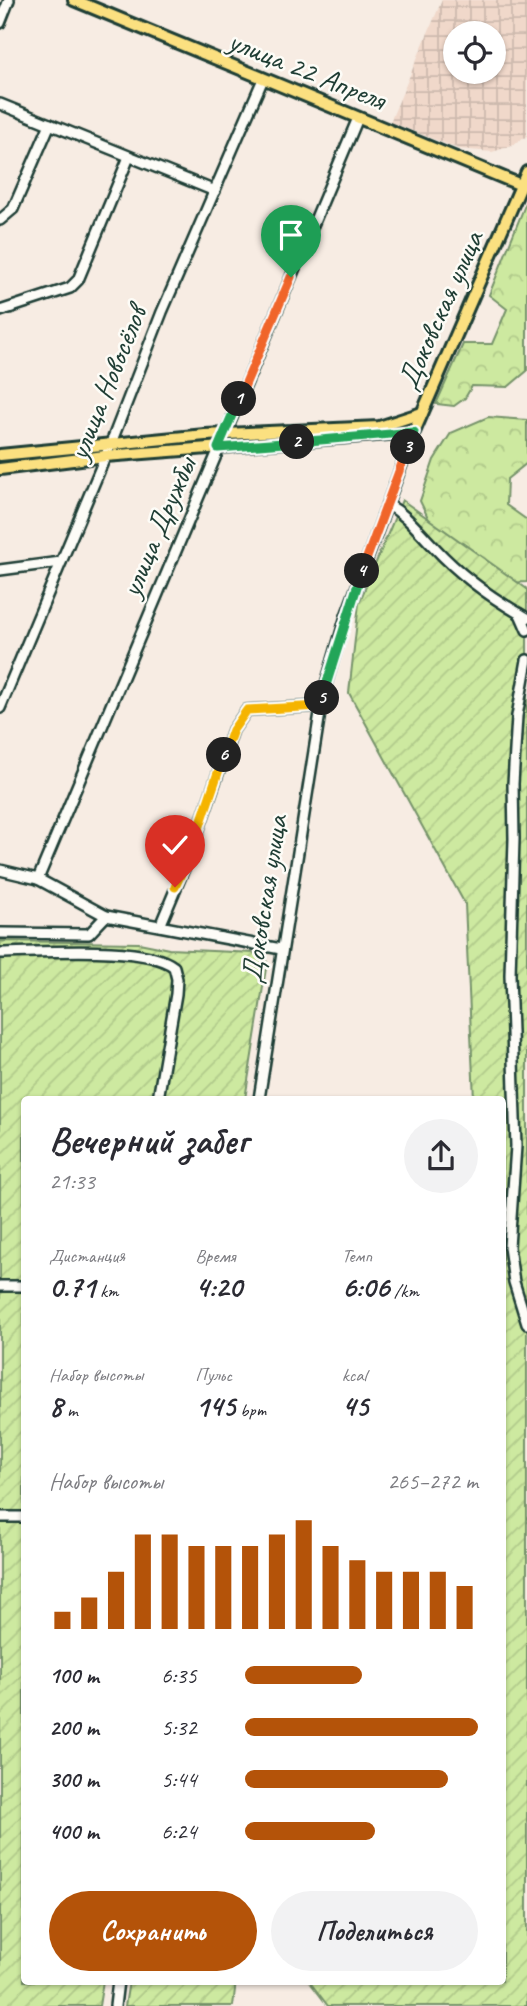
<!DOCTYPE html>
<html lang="ru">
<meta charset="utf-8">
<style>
:root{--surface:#fff;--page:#f2f2f3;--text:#2b2b33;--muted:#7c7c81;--accent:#b45309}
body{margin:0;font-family:Caveat,sans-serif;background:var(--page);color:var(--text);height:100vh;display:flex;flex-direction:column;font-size:26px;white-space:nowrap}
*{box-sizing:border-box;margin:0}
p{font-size:23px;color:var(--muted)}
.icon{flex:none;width:38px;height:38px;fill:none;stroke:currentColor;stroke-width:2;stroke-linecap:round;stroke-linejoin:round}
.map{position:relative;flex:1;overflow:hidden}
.drawer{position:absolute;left:21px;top:1096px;width:485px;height:889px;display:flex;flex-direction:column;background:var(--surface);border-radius:7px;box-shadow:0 2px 5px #0004}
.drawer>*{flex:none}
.fabs{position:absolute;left:443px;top:21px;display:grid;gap:14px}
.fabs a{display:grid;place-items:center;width:63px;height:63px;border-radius:50%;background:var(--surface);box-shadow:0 2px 5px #0004;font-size:35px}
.pin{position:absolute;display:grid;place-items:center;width:60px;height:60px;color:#fff;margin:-72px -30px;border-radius:50% 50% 50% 0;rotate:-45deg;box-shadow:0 0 7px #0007}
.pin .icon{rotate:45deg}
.km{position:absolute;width:35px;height:35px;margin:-18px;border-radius:50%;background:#222;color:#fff;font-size:19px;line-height:35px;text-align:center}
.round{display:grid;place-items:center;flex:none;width:74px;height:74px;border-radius:37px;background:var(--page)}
.head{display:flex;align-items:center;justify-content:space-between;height:119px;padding:0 28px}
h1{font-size:38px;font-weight:700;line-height:52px}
.metrics{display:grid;grid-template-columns:repeat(3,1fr);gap:10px;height:119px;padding:7px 28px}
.metrics div{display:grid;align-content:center}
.metrics b{font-size:30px;font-weight:700}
.metrics small{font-size:19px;font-weight:400}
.metrics p{font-size:19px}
.chart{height:196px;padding:14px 28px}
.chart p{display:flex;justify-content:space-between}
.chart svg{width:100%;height:126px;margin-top:7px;stroke:var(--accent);stroke-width:6}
.primary-button{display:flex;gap:14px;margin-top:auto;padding:14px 28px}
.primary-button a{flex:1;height:80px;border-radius:42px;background:var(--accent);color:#fff;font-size:28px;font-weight:700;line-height:80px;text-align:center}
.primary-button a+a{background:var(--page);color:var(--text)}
ul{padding:0 28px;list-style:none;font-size:23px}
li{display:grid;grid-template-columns:112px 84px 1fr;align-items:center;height:52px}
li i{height:18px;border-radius:9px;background:var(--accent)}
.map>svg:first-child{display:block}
.industrial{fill:url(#industrial-grid);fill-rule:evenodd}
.forest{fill:url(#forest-crowns);stroke:#76936a;stroke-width:2}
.garden{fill:url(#garden-furrows);stroke:#76936a;stroke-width:2}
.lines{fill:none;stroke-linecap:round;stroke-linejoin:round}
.minor-casing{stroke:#1f3d34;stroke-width:14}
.major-casing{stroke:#1f3d34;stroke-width:16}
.minor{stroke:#fdfcf7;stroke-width:9}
.major{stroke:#fbe080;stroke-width:10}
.split-1-casing{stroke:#fff;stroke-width:14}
.split-2-casing{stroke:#fff;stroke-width:14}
.split-3-casing{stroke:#fff;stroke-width:14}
.split-4-casing{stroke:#fff;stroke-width:14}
.split-5-casing{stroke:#fff;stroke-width:14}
.split-6-casing{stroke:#fff;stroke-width:14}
.split-7-casing{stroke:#fff;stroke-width:14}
.split-1{stroke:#f0652b;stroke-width:9}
.split-2{stroke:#22a559;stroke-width:9}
.split-3{stroke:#22a559;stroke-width:9}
.split-4{stroke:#f0652b;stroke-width:9}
.split-5{stroke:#22a559;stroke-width:9}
.split-6{stroke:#f5b400;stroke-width:9}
.split-7{stroke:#f5b400;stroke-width:9}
.labels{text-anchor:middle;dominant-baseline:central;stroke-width:5;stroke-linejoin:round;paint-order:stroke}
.street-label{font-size:30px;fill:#1f3d34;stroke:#fdfcf7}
</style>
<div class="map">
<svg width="527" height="2006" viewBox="0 0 527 2006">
<defs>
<pattern id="industrial-grid" width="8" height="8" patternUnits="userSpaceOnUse" patternTransform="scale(1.75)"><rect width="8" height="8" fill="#f0d8ca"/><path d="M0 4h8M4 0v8" fill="none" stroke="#cdbaae"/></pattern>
<pattern id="forest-crowns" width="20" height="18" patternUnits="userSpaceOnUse" patternTransform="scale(1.75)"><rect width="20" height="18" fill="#cde9a0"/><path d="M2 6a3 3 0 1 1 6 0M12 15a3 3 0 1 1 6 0" fill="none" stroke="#b0c98a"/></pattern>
<pattern id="garden-furrows" width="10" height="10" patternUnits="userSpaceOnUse" patternTransform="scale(1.75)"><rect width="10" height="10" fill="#cde9a0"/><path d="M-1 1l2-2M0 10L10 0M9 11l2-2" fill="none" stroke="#b0c98a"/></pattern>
</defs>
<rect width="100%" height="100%" fill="#f7ece3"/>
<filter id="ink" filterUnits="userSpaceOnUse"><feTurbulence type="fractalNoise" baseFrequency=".0143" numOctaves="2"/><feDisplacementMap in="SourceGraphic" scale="14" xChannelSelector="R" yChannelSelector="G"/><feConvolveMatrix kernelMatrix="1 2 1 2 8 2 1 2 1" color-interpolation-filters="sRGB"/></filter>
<g filter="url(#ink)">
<!-- industrial -->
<path class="industrial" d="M 442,0 L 527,0 L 527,136 L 512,146 L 492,152 L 459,149 L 390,122 ZM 455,33 L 494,33 L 494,72 L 455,72 Z"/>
<!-- forest -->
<g class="forest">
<polygon points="527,200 527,371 508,387 472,386 465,398 454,406 436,404 463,344 492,344 507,309 489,295"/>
<polygon points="488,417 527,420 527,463 507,479 506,505 527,520 527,582 505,583 434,530 420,501 434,460 451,433"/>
</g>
<!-- garden -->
<g class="garden">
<polygon points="402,500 527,589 527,2006 328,2006 309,1981 502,1981 502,1099 474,1099 465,904 349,693 359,603"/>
<polygon points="0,941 139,943 169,949 255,953 267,962 245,1099 24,1099 24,1981 103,1981 99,2006 0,2006"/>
<polygon points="129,1981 236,1981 233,2006 125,2006"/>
</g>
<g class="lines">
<defs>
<g id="minor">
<polyline points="0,23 9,0"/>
<polyline points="0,104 215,191"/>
<polyline points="0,220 13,209 50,124"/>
<polyline points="0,311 70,288 78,280 129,157"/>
<path d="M 387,504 C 408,516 418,531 435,548 C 461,576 493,599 527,618"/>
<polyline points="0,570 61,562"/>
<polyline points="520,614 527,630"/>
<polyline points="527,660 517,716 513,784 514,839 510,975 516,1146 509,1247 514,1282 527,1324"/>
<polyline points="0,708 111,443 162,312 263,79"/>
<polyline points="0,870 38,879 106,916 281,949"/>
<polyline points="38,879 358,118"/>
<polyline points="160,926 191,852 233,730 247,710 321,706"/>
<polyline points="0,933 89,934 106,916"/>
<path d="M 0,953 C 39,953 146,944 174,967 L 177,979 L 176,994 L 158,1099"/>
<polyline points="259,1099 323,694 346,616 414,432"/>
<polyline points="0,1286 24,1286"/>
<polyline points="0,1517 24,1517"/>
<polyline points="115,2006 118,1981"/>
</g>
<g id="major">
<polyline points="74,0 521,185"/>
<polyline points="0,455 205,435 379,427 422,413"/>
<polyline points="0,469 105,456 414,432 527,172"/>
</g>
</defs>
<!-- minor casing -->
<use href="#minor" class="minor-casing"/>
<!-- major casing -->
<use href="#major" class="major-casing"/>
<!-- minor -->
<use href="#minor" class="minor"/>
<!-- major -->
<use href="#major" class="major"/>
</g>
</g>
<g class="lines" filter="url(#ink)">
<defs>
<polyline id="split-1" points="239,399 291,277"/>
<polyline id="split-2" points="239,399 218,448 297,442"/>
<polyline id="split-3" points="297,442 414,432 408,447"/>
<polyline id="split-4" points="362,571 408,447"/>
<polyline id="split-5" points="322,698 362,571"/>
<polyline id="split-6" points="224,755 233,730 247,710 321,706 322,698"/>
<polyline id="split-7" points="175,887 191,852 224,755"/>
</defs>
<!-- split-1 casing -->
<use href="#split-1" class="split-1-casing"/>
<!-- split-2 casing -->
<use href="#split-2" class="split-2-casing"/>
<!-- split-3 casing -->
<use href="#split-3" class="split-3-casing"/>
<!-- split-4 casing -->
<use href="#split-4" class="split-4-casing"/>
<!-- split-5 casing -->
<use href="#split-5" class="split-5-casing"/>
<!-- split-6 casing -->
<use href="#split-6" class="split-6-casing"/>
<!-- split-7 casing -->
<use href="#split-7" class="split-7-casing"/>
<!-- split-1 -->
<use href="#split-1" class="split-1"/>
<!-- split-2 -->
<use href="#split-2" class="split-2"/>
<!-- split-3 -->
<use href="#split-3" class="split-3"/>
<!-- split-4 -->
<use href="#split-4" class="split-4"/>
<!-- split-5 -->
<use href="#split-5" class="split-5"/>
<!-- split-6 -->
<use href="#split-6" class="split-6"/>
<!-- split-7 -->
<use href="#split-7" class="split-7"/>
</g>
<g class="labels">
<!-- street labels -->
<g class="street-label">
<text transform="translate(307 70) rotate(22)">улица 22 Апреля</text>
<text transform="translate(440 310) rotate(-66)">Доковская улица</text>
<text transform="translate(107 383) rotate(-68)">улица Новосёлов</text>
<text transform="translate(158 527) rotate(-67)">улица Дружбы</text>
<text transform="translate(264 899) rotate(-81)">Доковская улица</text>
</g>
</g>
</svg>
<div class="fabs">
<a><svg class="icon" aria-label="locate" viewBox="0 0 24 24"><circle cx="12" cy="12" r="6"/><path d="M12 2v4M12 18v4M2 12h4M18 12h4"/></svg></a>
</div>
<div class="pin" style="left:291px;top:277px;background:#1e9e55"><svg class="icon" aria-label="arrive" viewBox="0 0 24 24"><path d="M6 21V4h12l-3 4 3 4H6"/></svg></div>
<div class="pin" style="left:175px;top:887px;background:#d93025"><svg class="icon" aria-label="check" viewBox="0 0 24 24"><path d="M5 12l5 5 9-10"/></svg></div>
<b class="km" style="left:239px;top:399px">1</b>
<b class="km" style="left:297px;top:442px">2</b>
<b class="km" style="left:408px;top:447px">3</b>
<b class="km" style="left:362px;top:571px">4</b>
<b class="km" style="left:322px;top:698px">5</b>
<b class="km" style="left:224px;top:755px">6</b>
<section class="drawer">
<div class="head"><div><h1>Вечерний забег</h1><p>21:33</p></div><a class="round"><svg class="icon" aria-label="share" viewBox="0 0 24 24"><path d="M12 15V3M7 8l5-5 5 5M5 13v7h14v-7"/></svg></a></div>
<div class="metrics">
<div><p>Дистанция</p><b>0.71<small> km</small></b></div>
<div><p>Время</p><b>4:20</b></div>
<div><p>Темп</p><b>6:06<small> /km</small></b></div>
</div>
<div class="metrics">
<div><p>Набор высоты</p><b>8<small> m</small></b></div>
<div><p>Пульс</p><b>145<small> bpm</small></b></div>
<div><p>kcal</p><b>45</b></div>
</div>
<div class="chart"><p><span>Набор высоты</span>265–272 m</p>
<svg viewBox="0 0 160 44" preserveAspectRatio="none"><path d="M5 44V38M15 44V33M25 44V24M35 44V11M45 44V11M55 44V15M65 44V15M75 44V15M85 44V11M95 44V6M105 44V15M115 44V20M125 44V24M135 44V24M145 44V24M155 44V29"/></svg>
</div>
<ul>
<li><b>100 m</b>6:35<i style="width:50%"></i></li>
<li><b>200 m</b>5:32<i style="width:100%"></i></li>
<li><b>300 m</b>5:44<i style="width:87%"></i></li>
<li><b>400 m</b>6:24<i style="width:56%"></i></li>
</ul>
<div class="primary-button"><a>Сохранить</a><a>Поделиться</a></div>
</section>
</div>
